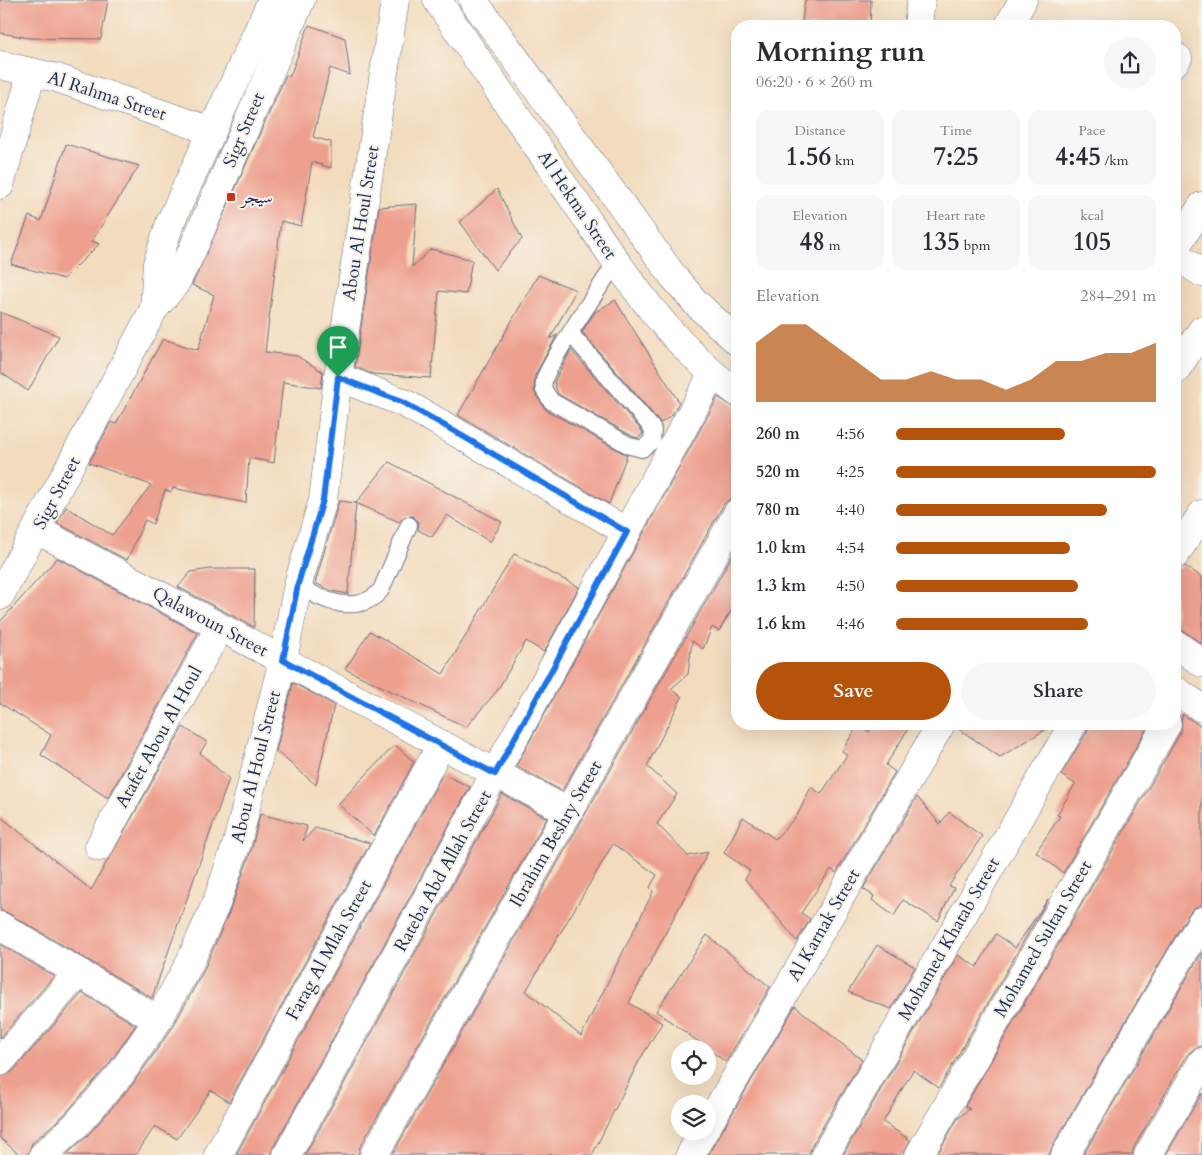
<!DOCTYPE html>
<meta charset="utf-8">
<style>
:root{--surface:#fff;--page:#f7f7f7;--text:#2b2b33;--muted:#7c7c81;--accent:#b45309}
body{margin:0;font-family:Cardo,Amiri,serif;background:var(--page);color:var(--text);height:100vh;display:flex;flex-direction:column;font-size:19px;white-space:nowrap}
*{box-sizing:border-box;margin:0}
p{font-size:16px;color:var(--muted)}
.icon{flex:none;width:28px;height:28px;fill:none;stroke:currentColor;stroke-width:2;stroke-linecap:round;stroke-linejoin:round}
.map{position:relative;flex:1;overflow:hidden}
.sheet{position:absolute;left:731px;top:20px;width:450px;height:710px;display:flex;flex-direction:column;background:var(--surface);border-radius:20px;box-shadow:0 5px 20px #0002}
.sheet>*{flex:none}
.buttons{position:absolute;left:671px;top:1040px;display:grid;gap:10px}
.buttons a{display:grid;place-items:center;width:45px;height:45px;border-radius:50%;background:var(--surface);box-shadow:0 5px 20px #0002;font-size:25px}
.pin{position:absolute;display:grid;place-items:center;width:42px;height:42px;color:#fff;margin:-51px -21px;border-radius:50% 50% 50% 0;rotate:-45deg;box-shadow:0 0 5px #0007}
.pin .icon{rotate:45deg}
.round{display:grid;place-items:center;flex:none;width:52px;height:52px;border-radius:26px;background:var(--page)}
.headline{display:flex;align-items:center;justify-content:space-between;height:85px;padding:0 25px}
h1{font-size:28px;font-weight:700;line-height:38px}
.stats{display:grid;grid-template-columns:repeat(3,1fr);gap:8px;height:85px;padding:5px 25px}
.stats div{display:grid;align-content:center;border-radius:12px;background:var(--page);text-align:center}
.stats b{font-size:25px;font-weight:700}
.stats small{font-size:14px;font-weight:400}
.stats p{font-size:14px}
.chart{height:140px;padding:10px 25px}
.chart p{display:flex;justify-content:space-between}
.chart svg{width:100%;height:90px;margin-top:5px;fill:var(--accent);opacity:.7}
.cta{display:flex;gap:10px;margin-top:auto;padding:10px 25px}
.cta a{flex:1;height:58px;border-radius:30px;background:var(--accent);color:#fff;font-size:20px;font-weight:700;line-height:58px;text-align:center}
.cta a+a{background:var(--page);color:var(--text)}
ul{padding:0 25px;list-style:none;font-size:16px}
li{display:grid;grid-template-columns:80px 60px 1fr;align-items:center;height:38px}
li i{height:12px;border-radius:6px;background:var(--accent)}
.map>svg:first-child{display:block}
.building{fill:#eea08f;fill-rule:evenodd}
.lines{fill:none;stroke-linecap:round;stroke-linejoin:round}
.lane-casing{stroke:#676c80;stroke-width:18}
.street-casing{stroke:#676c80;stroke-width:29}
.secondary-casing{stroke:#676c80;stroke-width:29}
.lane{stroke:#fff;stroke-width:16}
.street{stroke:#fff;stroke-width:28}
.secondary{stroke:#fff;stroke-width:28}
.route-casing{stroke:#fff;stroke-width:10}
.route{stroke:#1a73e8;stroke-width:6}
.poi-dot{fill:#c8321e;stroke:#f7f3e8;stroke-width:2}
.labels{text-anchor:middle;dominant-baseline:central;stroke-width:4;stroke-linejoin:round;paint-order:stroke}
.street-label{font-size:18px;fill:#1b2f5e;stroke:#f7f3e8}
.poi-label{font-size:18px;fill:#1b2f5e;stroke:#f7f3e8;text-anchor:start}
</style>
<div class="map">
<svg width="1202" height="1155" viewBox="0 0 1202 1155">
<rect width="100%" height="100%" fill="#f7f3e8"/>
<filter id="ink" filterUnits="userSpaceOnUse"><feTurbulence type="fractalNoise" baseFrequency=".02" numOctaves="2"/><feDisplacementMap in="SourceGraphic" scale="10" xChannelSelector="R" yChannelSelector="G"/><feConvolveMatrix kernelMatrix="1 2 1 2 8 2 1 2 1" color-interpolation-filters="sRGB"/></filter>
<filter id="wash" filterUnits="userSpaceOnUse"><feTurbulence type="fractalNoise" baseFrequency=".0096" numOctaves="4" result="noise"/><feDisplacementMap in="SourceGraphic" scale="20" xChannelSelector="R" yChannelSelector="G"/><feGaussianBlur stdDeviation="1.12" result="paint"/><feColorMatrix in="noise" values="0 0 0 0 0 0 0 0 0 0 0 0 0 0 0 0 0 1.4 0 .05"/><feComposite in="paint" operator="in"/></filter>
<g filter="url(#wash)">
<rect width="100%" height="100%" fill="#f3dcbe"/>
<g id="blocks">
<!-- building -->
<g class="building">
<polygon points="0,0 108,0 101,39 30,38 0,33"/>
<polygon points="805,0 871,0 870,26 801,26"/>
<polygon points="309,25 345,38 350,75 330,68 313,137 331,142 331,168 312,162 301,226 281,221 265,352 297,356 323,372 321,388 283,382 274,463 249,458 246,503 173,488 171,492 165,490 153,524 145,520 127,560 57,523 66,507 112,535 151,485 89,463 111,422 116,424 163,339 198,350 214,295 192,285 286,75 290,76"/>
<polygon points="66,144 139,166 92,241 99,244 64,279 11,264 29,216 41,221"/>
<polygon points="497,189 522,239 495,270 460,222"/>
<polygon points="417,204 412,267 431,249 472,260 466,294 439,291 431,378 373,374 355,367 379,207"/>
<polygon points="538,275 576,290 550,339 557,335 535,375 534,392 546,410 627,455 609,504 458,415"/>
<polygon points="615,300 679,402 672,415 661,423 582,332 595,312"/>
<polygon points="0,312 59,336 28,391 0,372"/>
<polygon points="571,350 643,432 642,435 638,438 634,437 558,394 554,382"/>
<polygon points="718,397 738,410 738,496 730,499 724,504 562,791 516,766"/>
<polygon points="389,462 502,522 490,542 447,515 432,537 418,530 419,523 413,516 403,517 399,522 356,503"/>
<polygon points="339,501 356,503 348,594 332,591 315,583"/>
<path d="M 738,545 L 738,599 L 719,631 L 712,627 L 703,649 L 692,641 L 688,674 L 671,689 L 682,697 L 647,766 L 677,794 L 657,824 L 688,856 L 708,852 L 629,1003 L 662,1023 L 639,1061 L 592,1155 L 392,1155 ZM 613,844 L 657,875 L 650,887 L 653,892 L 581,1036 L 526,991 Z"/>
<polygon points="514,554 579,587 544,652 526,641 497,691 466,727 345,669 370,631 443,674"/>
<polygon points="57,558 198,633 108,798 41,755 51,735 0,703 0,622"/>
<polygon points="1185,566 1202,577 1202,644 1184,631 1175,629 1175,570"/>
<polygon points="210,569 255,569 254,627 178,587 191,572"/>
<polygon points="293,683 334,705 316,785 276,751"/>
<polygon points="1182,714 1202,727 1202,905 1194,908 1189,913 1052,1147 1049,1155 940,1155 938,1153 958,1118 970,1109 965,1106 1181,732"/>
<polygon points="874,724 911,724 886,765 895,772 836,873 831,869 801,913 810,919 797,941 745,879 750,871 724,853 743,817 775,839 797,816 811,787 821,794 847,755 842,751 858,725 869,732"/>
<polygon points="957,724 1055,724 1000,757 956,727"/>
<polygon points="1089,724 1141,724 1147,728 1063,873 1036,852 1060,816 1057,815 1075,784 1061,775 1087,732"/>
<polygon points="183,727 207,742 200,753 229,779 152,998 8,913 0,910 0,816 91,890"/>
<polygon points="395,745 414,762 374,836 338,804"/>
<polygon points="443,774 470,787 273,1148 271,1155 236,1155"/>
<polygon points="502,794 547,818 360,1147 358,1155 305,1155"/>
<polygon points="917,797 940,824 949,812 982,836 949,886 954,888 938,921 903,900 894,916 872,900 874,896 863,889"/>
<polygon points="260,814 307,826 303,841 315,828 370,843 229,1102 211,1090 177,1139 155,1126 136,1155 66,1155 88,1135 132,1085 172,1028 203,972 230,910 252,848"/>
<polygon points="1048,899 939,1088 913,1070 883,1122 910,1140 903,1155 843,1155 958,955 977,967 996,934 1015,948"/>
<polygon points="707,935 770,987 726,1062 656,1011"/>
<polygon points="0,944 54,976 0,1038"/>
<polygon points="877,945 915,967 891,1009 848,992"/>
<polygon points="1202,952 1202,1046 1195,1048 1188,1054 1134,1147 1132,1155 1083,1155"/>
<polygon points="82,993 136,1025 108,1065 65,1114 32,1143 28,1155 20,1155 0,1138 0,1077 12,1072"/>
<polygon points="795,1006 862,1060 811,1147 809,1155 708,1155"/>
<polygon points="1202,1093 1202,1155 1166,1155"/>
</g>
</g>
</g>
<g filter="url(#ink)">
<use href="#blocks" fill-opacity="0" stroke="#676c80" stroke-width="1"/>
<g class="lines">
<defs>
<g id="lane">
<path d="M 571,334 L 653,429 L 652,441 L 642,449 L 630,446 L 551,401 L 544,390 C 543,384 543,380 546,375 C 564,338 594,297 616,262"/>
<path d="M 298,584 C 321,602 359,616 381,590 L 409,525"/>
</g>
<g id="street">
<polyline points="1010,23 1023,0"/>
<polyline points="918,26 921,0"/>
<polyline points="1175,62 1178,58"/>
<polyline points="0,65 57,78 212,131"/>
<polyline points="0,185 32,72"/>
<polyline points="1175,248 1202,206"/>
<polyline points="1175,255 1202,273"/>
<polyline points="1175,371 1202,330"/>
<polyline points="338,377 404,403 433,419 627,532"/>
<polyline points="37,530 569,812"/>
<polyline points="1175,555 1202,514"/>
<polyline points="99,847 219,628"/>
<polyline points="0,926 158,1020"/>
<polyline points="0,1062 79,972"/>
<polyline points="708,1125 941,724"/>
<polyline points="43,1155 76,1125 120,1075 158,1020 189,964 216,904 237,843 283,660 298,584 323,500 338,377 395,0"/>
<polyline points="218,1155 441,745"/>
<polyline points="287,1155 712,375"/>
<polyline points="374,1155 738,512"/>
<polyline points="690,1155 704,1131"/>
<polyline points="825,1155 1073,724"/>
<polyline points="919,1155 1167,724"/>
<polyline points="1065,1155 1202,921"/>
<polyline points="1148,1155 1202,1062"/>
</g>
<g id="secondary">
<path d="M 437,0 C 483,67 528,134 574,200 C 622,270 667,343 738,393"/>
<polyline points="473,0 673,276 696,303 738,342"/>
<polyline points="154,309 157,264 170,223 272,0"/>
<polyline points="0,596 154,309 175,284 191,253 301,0"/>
<polyline points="1175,644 1202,663"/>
<polyline points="1175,690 1202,708"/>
</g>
</defs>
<!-- lane casing -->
<use href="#lane" class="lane-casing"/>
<!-- street casing -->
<use href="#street" class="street-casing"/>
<!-- secondary casing -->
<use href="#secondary" class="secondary-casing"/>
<!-- lane -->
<use href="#lane" class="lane"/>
<!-- street -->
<use href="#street" class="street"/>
<!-- secondary -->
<use href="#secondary" class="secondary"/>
</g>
</g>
<g class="lines" filter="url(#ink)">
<defs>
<polygon id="route" points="338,377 404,403 433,419 627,532 495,774 283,660 298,584 323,500"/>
</defs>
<!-- route casing -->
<use href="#route" class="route-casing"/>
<!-- route -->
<use href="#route" class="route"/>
</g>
<!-- markers -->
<rect class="poi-dot" x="226" y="192" width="10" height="10" rx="2.5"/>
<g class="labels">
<!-- street labels -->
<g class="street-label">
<text transform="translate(107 96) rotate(18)">Al Rahma Street</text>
<text transform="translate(244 130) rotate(-67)">Sigr Street</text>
<text transform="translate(577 205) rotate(56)">Al Hekma Street</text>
<text transform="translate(361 223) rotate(-81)">Abou Al Houl Street</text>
<text transform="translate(57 493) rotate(-62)">Sigr Street</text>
<text transform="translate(210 622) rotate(28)">Qalawoun Street</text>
<text transform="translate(159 737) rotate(-61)">Atafet Abou Al Houl</text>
<text transform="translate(256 767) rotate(-76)">Abou Al Houl Street</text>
<text transform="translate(556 834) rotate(-60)">Ibrahim Beshry Street</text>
<text transform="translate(443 871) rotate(-61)">Rateba Abd Allah Street</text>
<text transform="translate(824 925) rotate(-60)">Al Karnak Street</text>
<text transform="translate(949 939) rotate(-60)">Mohamed Khatab Street</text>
<text transform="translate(1043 939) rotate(-60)">Mohamed Sultan Street</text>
<text transform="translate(329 950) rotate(-61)">Farag Al Mlah Street</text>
</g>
<!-- poi labels -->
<g class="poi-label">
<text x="241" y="197">سيجر</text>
</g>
</g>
</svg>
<div class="buttons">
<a><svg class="icon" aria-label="locate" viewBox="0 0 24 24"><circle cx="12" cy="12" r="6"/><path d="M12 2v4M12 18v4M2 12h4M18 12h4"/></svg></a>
<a><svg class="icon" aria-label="layers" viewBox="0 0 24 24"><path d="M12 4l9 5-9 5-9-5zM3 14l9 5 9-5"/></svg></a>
</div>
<div class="pin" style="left:338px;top:377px;background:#1e9e55"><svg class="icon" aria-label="arrive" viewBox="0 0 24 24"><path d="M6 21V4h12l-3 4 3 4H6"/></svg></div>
<section class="sheet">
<div class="headline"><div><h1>Morning run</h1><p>06:20 · 6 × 260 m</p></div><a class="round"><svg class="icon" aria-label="share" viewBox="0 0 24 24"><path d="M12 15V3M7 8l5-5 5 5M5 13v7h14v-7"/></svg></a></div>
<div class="stats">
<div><p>Distance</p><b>1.56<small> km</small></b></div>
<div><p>Time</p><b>7:25</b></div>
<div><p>Pace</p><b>4:45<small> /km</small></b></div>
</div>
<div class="stats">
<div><p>Elevation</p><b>48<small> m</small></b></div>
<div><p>Heart rate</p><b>135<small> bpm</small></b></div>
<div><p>kcal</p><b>105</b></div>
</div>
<div class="chart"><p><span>Elevation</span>284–291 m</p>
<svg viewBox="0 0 160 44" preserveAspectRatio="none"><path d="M0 44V15L10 6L20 6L30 15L40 24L50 33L60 33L70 29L80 33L90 33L100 38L110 33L120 24L130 24L140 20L150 20L160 15V44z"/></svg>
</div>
<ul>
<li><b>260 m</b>4:56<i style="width:65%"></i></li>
<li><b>520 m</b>4:25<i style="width:100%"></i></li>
<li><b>780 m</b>4:40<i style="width:81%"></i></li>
<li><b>1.0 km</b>4:54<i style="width:67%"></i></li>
<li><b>1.3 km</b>4:50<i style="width:70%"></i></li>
<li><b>1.6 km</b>4:46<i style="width:74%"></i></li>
</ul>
<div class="cta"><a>Save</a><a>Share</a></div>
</section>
</div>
